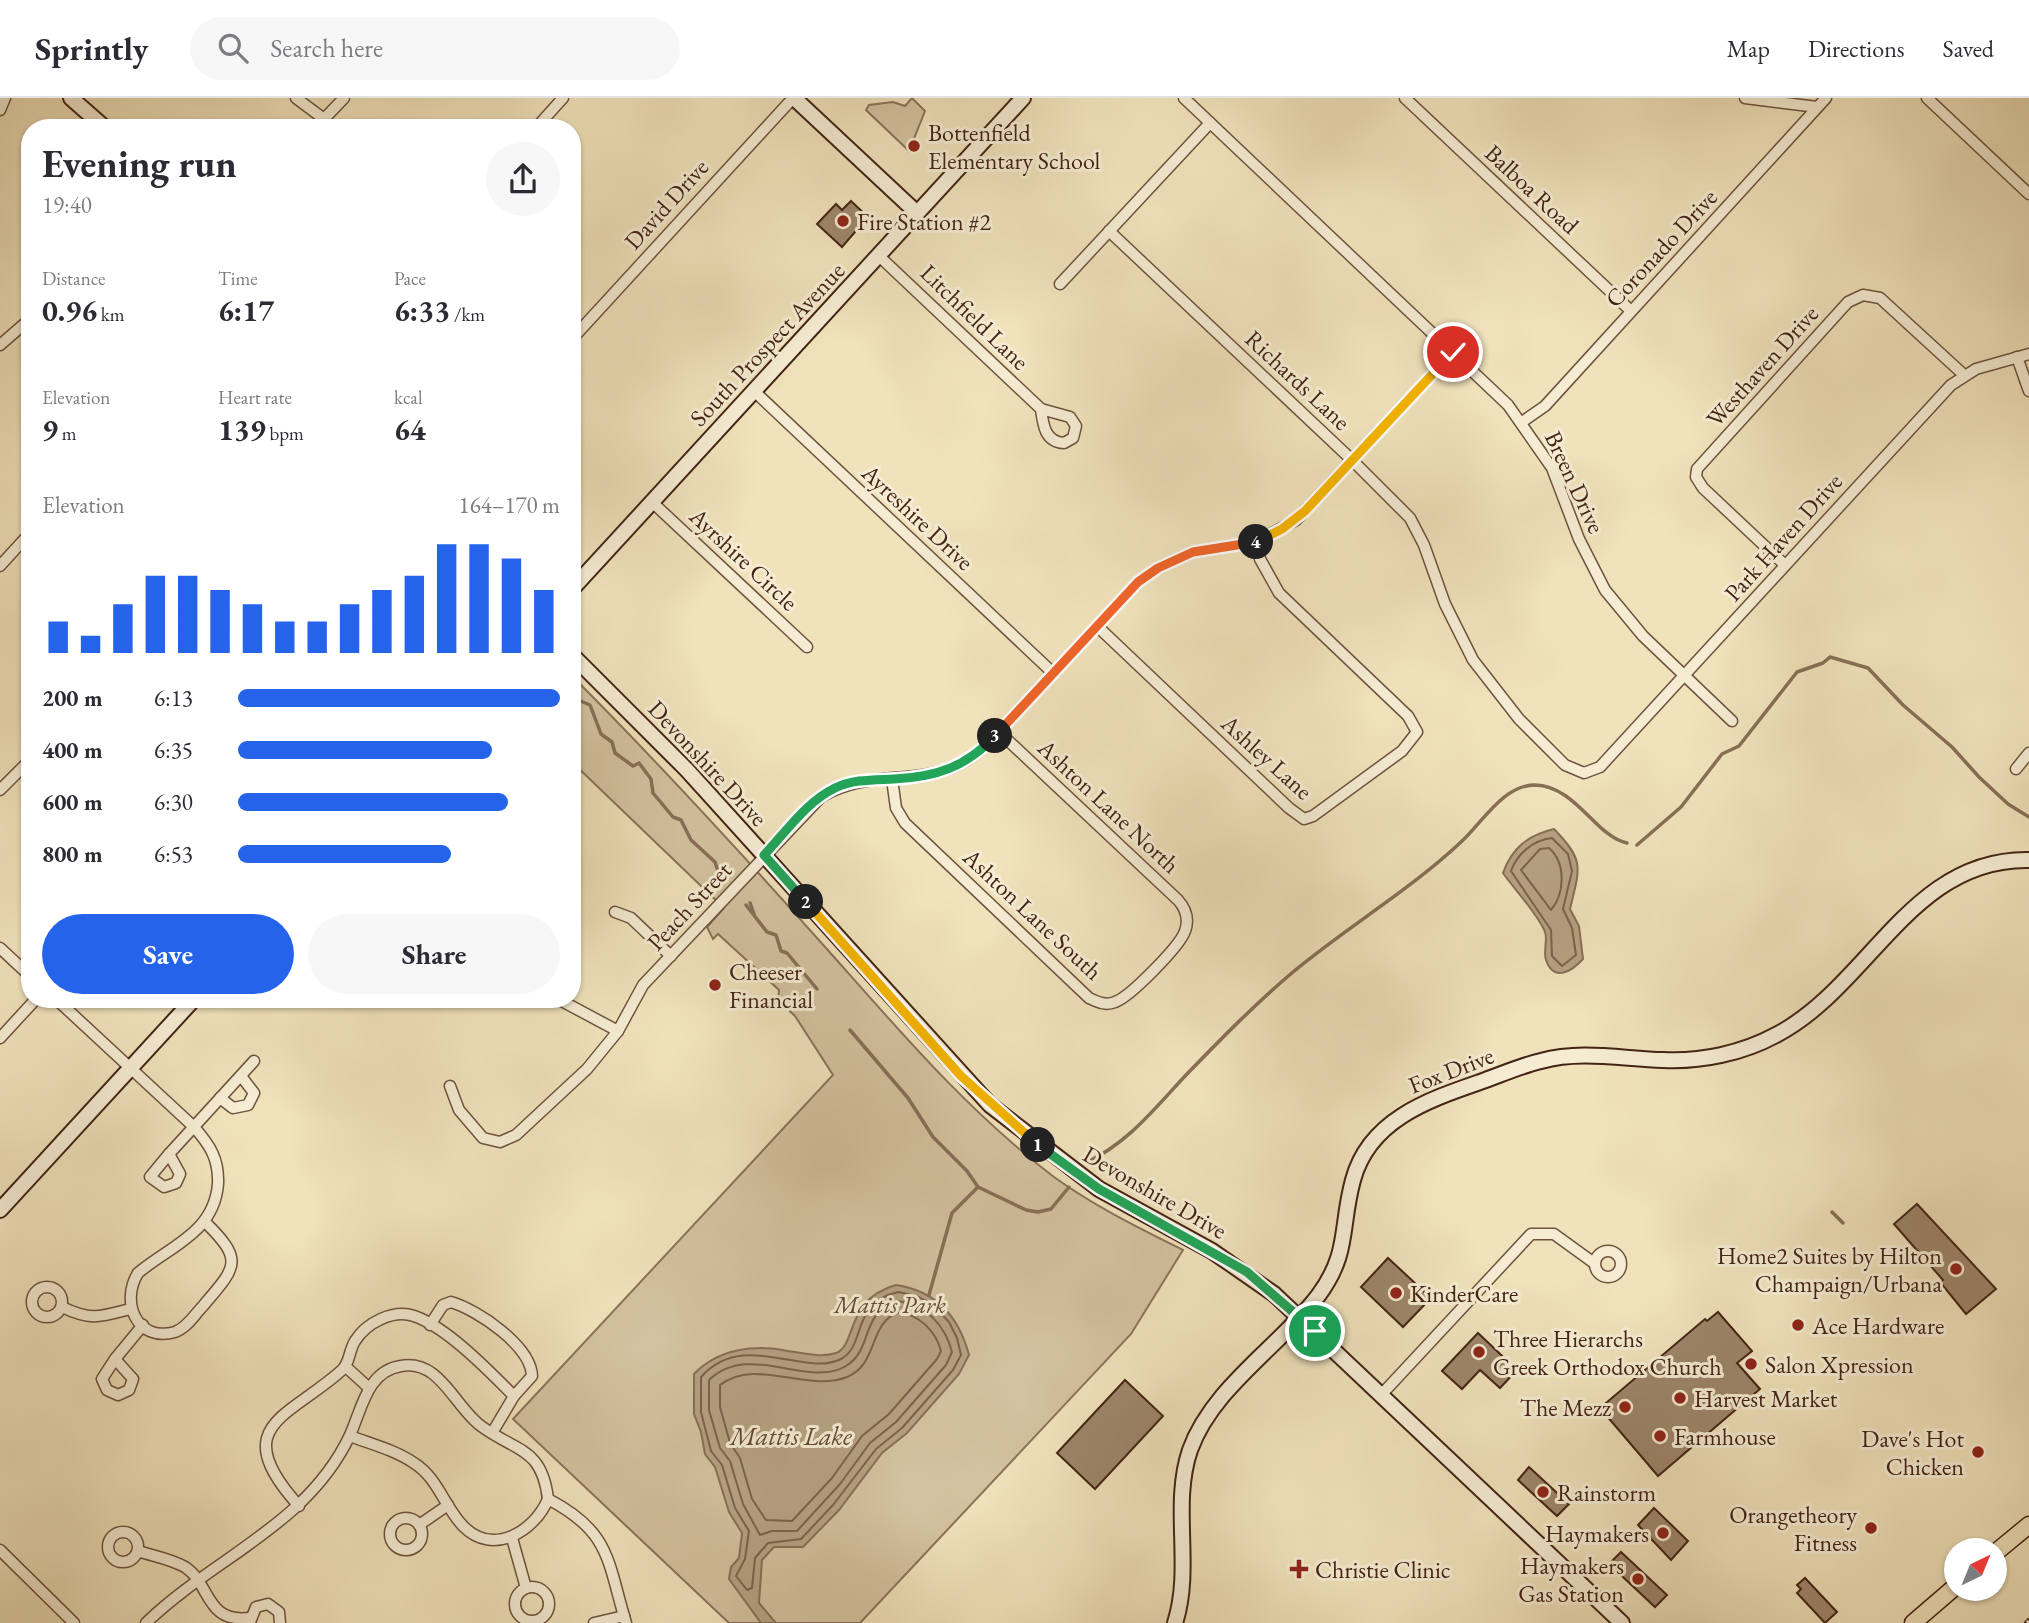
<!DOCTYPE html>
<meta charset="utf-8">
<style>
:root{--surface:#fff;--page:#f7f7f7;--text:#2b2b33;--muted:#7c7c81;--line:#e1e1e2;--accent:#2563eb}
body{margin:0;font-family:"EB Garamond",serif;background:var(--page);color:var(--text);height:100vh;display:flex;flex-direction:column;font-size:26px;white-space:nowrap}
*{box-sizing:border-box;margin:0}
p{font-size:23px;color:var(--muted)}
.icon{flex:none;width:38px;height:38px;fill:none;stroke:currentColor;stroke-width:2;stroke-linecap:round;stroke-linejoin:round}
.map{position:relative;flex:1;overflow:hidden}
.sheet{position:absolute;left:21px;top:21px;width:560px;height:889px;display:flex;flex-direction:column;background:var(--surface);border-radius:28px;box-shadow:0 2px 5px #0004}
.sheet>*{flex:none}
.needle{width:46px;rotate:43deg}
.tools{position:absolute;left:1944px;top:1440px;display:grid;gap:14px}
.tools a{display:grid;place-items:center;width:63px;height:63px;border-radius:50%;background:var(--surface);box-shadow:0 2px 5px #0004;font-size:35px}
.pin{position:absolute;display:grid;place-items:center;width:60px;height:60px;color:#fff;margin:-30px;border:4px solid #fff;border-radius:50%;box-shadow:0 2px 7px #0007}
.km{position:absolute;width:35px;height:35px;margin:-18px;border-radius:50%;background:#222;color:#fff;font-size:19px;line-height:35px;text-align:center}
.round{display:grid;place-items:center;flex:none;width:74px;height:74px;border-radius:37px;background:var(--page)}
.overview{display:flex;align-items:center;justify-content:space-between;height:119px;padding:0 21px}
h1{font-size:38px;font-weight:700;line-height:52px}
.figures{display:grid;grid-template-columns:repeat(3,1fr);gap:10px;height:119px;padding:7px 21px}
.figures div{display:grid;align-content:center}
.figures b{font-size:30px;font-weight:700}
.figures small{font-size:19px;font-weight:400}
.figures p{font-size:19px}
.chart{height:196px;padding:14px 21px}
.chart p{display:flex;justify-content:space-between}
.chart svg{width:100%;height:126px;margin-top:7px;stroke:var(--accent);stroke-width:6}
.action{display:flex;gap:14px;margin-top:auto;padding:14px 21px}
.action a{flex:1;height:80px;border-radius:42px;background:var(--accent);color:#fff;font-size:28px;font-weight:700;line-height:80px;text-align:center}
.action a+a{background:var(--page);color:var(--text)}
ul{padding:0 21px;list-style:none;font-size:23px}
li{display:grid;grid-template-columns:112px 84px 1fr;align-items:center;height:52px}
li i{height:18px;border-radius:9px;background:var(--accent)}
header{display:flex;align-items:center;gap:42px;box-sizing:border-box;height:98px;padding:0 35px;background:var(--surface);border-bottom:2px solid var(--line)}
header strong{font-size:33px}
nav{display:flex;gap:38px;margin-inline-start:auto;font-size:24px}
.search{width:490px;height:63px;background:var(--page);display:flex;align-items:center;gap:18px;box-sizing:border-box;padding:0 24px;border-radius:38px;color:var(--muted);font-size:26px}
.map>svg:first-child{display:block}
.green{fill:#d3c29f;stroke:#8b725a;stroke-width:2}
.water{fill:#b5a182;stroke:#876f56;stroke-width:2}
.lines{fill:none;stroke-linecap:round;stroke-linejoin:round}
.shore{stroke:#7c624b;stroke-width:2}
.stream{stroke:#876f56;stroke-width:3.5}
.building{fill:#9d866b;stroke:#432314;stroke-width:2}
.street-casing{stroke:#6e533e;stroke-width:13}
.secondary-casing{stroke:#432314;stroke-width:18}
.primary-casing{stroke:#432314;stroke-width:19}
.street{stroke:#f5ecd3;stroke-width:10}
.secondary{stroke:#f5ecd3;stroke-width:14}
.primary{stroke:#f0e2bb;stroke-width:16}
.rail-casing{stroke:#432314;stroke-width:6}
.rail{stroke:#f5ecd3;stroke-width:3.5;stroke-dasharray:10;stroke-linecap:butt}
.split-1-casing{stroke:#fff;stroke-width:14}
.split-2-casing{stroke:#fff;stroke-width:14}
.split-3-casing{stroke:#fff;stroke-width:14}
.split-4-casing{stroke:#fff;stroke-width:14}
.split-5-casing{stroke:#fff;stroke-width:14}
.split-1{stroke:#22a559;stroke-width:9}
.split-2{stroke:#f5b400;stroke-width:9}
.split-3{stroke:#22a559;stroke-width:9}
.split-4{stroke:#f0652b;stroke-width:9}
.split-5{stroke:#f5b400;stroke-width:9}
.poi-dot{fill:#8f2418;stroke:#f5ecd3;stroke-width:2.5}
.labels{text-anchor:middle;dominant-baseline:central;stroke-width:6;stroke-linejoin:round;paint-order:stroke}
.poi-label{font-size:24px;fill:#432314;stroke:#f5ecd3;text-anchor:start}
.street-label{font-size:24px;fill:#432314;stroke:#f5ecd3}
.park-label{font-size:24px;font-style:italic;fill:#674b37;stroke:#f5ecd3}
.water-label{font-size:26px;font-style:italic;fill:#654935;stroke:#f5ecd3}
</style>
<header>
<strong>Sprintly</strong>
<div class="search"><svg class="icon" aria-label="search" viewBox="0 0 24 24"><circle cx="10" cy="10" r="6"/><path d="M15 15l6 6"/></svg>Search here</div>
<nav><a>Map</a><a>Directions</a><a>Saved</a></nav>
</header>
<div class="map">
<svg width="2029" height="1525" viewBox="0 0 2029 1525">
<rect width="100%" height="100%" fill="#f0e2bb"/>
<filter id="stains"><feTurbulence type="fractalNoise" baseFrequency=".00286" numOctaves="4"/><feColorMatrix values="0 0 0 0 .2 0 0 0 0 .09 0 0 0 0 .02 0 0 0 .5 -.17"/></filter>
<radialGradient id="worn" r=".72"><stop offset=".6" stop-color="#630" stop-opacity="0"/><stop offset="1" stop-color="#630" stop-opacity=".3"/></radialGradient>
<!-- green -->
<g class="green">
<polygon points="912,0 925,13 909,53 866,12 869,7 893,4 905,8"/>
<path d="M 572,578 C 660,666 743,757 826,850 C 898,931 967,1013 1054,1079 C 1094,1108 1139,1130 1183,1152 L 1131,1236 L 860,1525 L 729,1525 L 513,1321 L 833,977 L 795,918 L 778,902 L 779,892 L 718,836 L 713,841 L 707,829 L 724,810 L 572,664 Z"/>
</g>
<!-- water -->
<g class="water">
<path d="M 1554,731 C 1585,763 1580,769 1570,811 L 1579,828 L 1583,861 C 1572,873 1554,885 1546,862 C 1543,853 1548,842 1545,834 C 1538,816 1514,791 1503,775 C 1512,750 1528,737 1554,731 Z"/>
<path d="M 896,1187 C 937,1193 959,1219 969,1257 L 959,1276 L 907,1335 L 882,1355 L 839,1412 L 803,1449 L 774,1449 L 762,1462 L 759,1505 L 776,1525 L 761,1525 L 729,1481 L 731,1469 L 739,1460 L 742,1435 L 729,1414 L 715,1369 L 705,1356 L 701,1334 L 694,1316 L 694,1276 C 718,1251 754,1246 788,1253 C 802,1255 821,1260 836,1255 C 857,1247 845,1201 896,1187 Z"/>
</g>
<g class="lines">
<!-- shore -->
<g class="shore">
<path d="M 1552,740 L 1568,756 L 1572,773 L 1563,811 L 1572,830 L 1576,857 L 1562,868 L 1552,858 L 1551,832 L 1511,773 C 1517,756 1533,742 1552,740 Z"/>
<path d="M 1549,750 C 1566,765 1565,795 1551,812 L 1521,772 L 1540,751 Z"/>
<path d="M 898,1194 L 917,1198 L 933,1207 L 949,1224 L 957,1240 L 961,1257 L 953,1272 L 902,1330 L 876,1351 L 833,1407 L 801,1441 L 768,1445 L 755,1460 L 752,1490 L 747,1492 L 736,1478 L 745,1461 L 749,1433 L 735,1410 L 722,1367 L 711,1353 L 701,1314 L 701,1279 C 744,1231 804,1280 841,1261 C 867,1247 850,1205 898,1194 Z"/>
<path d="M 898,1203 C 926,1207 945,1227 952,1254 L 946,1267 L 896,1324 L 870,1345 L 840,1386 L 797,1433 L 772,1433 L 760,1437 L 743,1406 L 730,1363 L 720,1350 L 709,1312 L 709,1282 C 749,1243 808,1291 846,1268 C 874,1251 859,1215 898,1203 Z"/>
<path d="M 899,1214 C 919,1217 936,1233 941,1253 L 937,1261 L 889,1316 L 862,1338 L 832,1380 L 792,1423 L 766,1422 L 752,1401 L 740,1360 L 730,1345 L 720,1309 L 720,1287 C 756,1259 807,1295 847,1279 C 879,1266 868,1225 899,1214 Z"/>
</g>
<!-- stream -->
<g class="stream">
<polyline points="573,595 578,602 590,607 601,636 612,644 615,655 633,668 639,665 651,681 653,695 673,719 681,722 691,742 715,764 718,773"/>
<polyline points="1637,747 1681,709 1722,656 1739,648 1797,574 1823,565 1830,559 1868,570 1903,607 1952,649 1979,679 2008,706 2029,719"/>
<polyline points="750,805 754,816"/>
<polyline points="746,807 767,834 776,837 781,853 787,855 817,891"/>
<polyline points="850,932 908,1000 933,1039 967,1073 978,1089 1026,1112 1038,1114 1051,1111 1069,1089"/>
<path d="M 1087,1064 C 1128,1045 1155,1010 1186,977 C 1220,942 1255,906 1293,874 C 1347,829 1410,792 1461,744 C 1482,725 1503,687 1535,687 C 1576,688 1596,739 1627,745"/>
<polyline points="1832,1114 1843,1125"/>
<polyline points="929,1197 952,1115 978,1089"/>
</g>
</g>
<!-- building -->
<g class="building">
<polygon points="851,103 868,119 842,149 817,126 836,106 842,112"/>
<polygon points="1917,1106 1996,1191 1966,1216 1940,1184 1943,1182 1894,1126"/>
<polygon points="1388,1160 1431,1200 1403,1229 1361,1189"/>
<polygon points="1718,1214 1752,1253 1737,1265 1760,1291 1658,1378 1600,1310 1705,1221 1707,1223"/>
<polygon points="1478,1235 1517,1272 1500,1290 1480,1272 1462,1291 1442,1273"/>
<polygon points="1125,1282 1163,1318 1095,1391 1057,1355"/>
<polygon points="1529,1369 1569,1406 1557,1418 1518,1382"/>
<polygon points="1654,1410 1688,1443 1671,1462 1638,1427"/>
<polygon points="1621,1454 1667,1497 1655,1509 1609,1466"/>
<polygon points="1805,1480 1837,1514 1825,1525 1797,1495 1801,1491 1797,1487"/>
</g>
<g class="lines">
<defs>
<g id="street">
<polyline points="296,0 324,21 344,0"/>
<polyline points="1184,0 1508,307 1552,370 1579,441 1605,492 1643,538 1732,623"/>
<polyline points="1405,0 1631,213"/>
<polyline points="1745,0 1817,9"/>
<polyline points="1927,0 2029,96"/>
<polyline points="0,12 5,0"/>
<polyline points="536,30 563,0"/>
<polyline points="1109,133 1352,362 1410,420 1424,447 1445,506 1473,562 1519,621 1565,667 1584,675 1600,669 1951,287 1976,271 2029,256"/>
<polyline points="879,158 1041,311"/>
<polyline points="1060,186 1210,25"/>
<polyline points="572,241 793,0"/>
<polyline points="0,247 30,221"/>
<polyline points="2017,259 2029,293"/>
<polyline points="754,293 1053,575"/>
<path d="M 1041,311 L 1070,319 L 1076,328 L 1073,340 L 1064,345 C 1045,344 1043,327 1041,311 Z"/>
<polyline points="1522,324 1545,308 1826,0"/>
<polyline points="652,404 807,549"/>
<polyline points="1785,467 1703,390 1696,379 1697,371 1848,204 1863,197 1880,200 1964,277"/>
<polyline points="0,468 30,435"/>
<polyline points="1097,528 1289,710 1304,721 1313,718 1402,653 1417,634 1408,618 1279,495 1260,461 1256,444"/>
<polyline points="2016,671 2029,655"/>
<path d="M 892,681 L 896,710 L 905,725 L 1089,900 C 1098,904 1105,908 1115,904 C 1130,899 1180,848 1185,833 C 1189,822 1186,811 1178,802 L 999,634"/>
<polyline points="0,692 30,662"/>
<polyline points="615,814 631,820 671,858"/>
<polyline points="0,850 30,878"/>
<path d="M 56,901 L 194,1029 C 210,1047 219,1061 218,1086 C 214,1135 170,1148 138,1175 C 120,1204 137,1245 175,1234 C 187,1230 195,1216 203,1208 C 236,1169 245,1163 205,1124"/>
<polyline points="558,901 618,933"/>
<polyline points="0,940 36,901"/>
<path d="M 450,988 L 459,1012 L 483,1040 L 500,1044 L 516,1037 L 587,971 L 618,933 L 643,887 L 821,699 C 880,664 937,699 990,643 L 1138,484 L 1158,470 L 1193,454 L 1256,444 L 1296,422 L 1453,254"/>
<polyline points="220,1000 233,1010 248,1007 254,995 241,978"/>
<polyline points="169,1056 254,963"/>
<polygon points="169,1056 180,1076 176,1085 164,1089 150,1079"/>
<circle cx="1608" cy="1166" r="13"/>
<circle cx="47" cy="1204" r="15"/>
<path d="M 62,1209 C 91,1223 100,1219 130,1211"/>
<path d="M 430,1227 L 443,1207 L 451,1204 C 478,1212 531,1248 532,1278 L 514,1298 L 492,1335"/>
<polygon points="115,1261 133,1281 129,1292 118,1297 107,1292 102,1281"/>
<polyline points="115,1261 143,1227"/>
<polyline points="346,1269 368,1289"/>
<polyline points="1382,1296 1531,1136 1554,1136 1594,1165"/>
<path d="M 548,1401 C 611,1434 607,1462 626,1525"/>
<path d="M 299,1408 C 226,1327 289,1320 342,1272 C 350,1265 349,1252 355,1243 C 366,1225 393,1211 414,1218 C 447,1229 490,1274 514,1298"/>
<circle cx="406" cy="1436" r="16"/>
<polyline points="419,1427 448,1407"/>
<circle cx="123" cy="1449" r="15"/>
<polyline points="512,1440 526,1490"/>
<polyline points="0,1452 74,1525"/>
<path d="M 138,1453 C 153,1458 171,1461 185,1469 C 211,1486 205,1525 249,1520"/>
<circle cx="532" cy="1506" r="17"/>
<polyline points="250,1524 256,1509 268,1506 279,1514 280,1525"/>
<path d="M 146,1525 C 214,1459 308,1427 350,1337 C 362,1311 367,1273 401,1268 C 440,1261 454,1308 481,1328 C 516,1354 542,1349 548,1401 C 535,1433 493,1459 463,1428 C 444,1408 438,1380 414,1365 C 395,1352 371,1346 350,1338"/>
<polyline points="594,1525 624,1518"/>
</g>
<g id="secondary">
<polyline points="71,0 105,30"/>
<polyline points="794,0 917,115"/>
<polyline points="572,491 1023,0"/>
<polyline points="572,557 687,672 990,1007 1099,1091 1212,1153 1274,1196 1622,1525"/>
<polyline points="0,1112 194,901"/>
<path d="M 1175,1525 C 1193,1469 1171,1408 1190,1352 C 1213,1289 1279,1249 1318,1198 C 1350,1155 1340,1129 1353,1082 C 1369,1022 1428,1002 1480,984 C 1500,977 1520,968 1541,963 C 1581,952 1623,961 1663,962 C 1701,964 1743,955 1776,937 C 1870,888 1910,760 2029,762"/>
</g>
<g id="primary">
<polyline points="1995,1455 2029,1427"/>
<polyline points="1913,1525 1956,1488"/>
</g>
</defs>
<!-- street casing -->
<use href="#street" class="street-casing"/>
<!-- secondary casing -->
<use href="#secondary" class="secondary-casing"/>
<!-- primary casing -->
<use href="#primary" class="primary-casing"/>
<!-- street -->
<use href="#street" class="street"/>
<!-- secondary -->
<use href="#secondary" class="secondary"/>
<!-- primary -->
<use href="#primary" class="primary"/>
<defs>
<polyline id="rail" points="2027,1525 2029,1523"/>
</defs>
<!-- rail casing -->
<use href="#rail" class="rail-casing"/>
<!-- rail -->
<use href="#rail" class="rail"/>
</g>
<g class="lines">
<defs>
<polyline id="split-1" points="1038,1047 1099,1091 1247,1174 1315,1233"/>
<polyline id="split-2" points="806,804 961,978 1038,1047"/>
<path id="split-3" d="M 806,804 L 764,757 C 786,734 806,704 835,690 C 854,681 873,682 894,681 C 936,679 966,669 995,638"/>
<polyline id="split-4" points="995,638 1138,484 1158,470 1193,454 1256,444"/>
<polyline id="split-5" points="1256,444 1282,431 1305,413 1453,254"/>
</defs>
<!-- split-1 casing -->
<use href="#split-1" class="split-1-casing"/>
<!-- split-2 casing -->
<use href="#split-2" class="split-2-casing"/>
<!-- split-3 casing -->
<use href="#split-3" class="split-3-casing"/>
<!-- split-4 casing -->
<use href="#split-4" class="split-4-casing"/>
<!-- split-5 casing -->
<use href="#split-5" class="split-5-casing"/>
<!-- split-1 -->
<use href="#split-1" class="split-1"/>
<!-- split-2 -->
<use href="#split-2" class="split-2"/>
<!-- split-3 -->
<use href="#split-3" class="split-3"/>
<!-- split-4 -->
<use href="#split-4" class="split-4"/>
<!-- split-5 -->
<use href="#split-5" class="split-5"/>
</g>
<!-- markers -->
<g class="poi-dot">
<circle cx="914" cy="48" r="7"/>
<circle cx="843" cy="123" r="7"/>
<circle cx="715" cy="887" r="7"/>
<circle cx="1956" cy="1171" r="7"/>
<circle cx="1396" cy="1195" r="7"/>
<circle cx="1798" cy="1227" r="7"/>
<circle cx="1479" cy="1254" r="7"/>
<circle cx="1751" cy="1266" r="7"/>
<circle cx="1680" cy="1300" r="7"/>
<circle cx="1625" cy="1309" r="7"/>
<circle cx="1660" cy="1338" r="7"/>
<circle cx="1978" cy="1354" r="7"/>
<circle cx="1543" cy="1394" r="7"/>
<circle cx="1871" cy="1430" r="7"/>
<circle cx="1663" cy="1435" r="7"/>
<path d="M1295.5 1460.5h7v7h7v7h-7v7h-7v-7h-7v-7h7z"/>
<circle cx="1638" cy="1481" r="7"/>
</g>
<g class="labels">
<!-- poi labels -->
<g class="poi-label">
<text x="928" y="34">Bottenfield<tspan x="928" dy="28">Elementary School</tspan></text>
<text x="857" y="123">Fire Station #2</text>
<text x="729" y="873">Cheeser<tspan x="729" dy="28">Financial</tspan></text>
<text x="1942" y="1157" text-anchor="end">Home2 Suites by Hilton<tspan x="1942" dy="28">Champaign/Urbana</tspan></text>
<text x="1410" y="1195">KinderCare</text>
<text x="1812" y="1227">Ace Hardware</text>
<text x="1493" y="1240">Three Hierarchs<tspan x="1493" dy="28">Greek Orthodox Church</tspan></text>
<text x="1765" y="1266">Salon Xpression</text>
<text x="1694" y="1300">Harvest Market</text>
<text x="1611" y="1309" text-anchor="end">The Mezz</text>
<text x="1674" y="1338">Farmhouse</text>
<text x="1964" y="1340" text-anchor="end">Dave's Hot<tspan x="1964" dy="28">Chicken</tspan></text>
<text x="1557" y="1394">Rainstorm</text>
<text x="1857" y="1416" text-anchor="end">Orangetheory<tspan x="1857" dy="28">Fitness</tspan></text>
<text x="1649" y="1435" text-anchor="end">Haymakers</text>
<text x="1624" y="1467" text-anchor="end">Haymakers<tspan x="1624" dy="28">Gas Station</tspan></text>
<text x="1315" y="1471">Christie Clinic</text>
</g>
<!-- street labels -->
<g class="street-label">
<text transform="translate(1532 91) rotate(43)">Balboa Road</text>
<text transform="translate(666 106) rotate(-48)">David Drive</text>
<text transform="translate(1661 150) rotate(-47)">Coronado Drive</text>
<text transform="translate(975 219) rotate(44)">Litchfield Lane</text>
<text transform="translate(767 246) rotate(-47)">South Prospect Avenue</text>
<text transform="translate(1762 268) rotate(-48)">Westhaven Drive</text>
<text transform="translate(1298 282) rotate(43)">Richards Lane</text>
<text transform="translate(1575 384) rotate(65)">Breen Drive</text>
<text transform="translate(918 419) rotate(43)">Ayreshire Drive</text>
<text transform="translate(1783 439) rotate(-48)">Park Haven Drive</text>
<text transform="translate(744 461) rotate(43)">Ayrshire Circle</text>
<text transform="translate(1267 659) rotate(42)">Ashley Lane</text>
<text transform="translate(708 665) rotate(47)">Devonshire Drive</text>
<text transform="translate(1109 708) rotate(43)">Ashton Lane North</text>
<text transform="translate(689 808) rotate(-47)">Peach Street</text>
<text transform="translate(1033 816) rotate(43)">Ashton Lane South</text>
<text transform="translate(1451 972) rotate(-21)">Fox Drive</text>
<text transform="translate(1155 1094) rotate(30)">Devonshire Drive</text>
</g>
<!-- park labels -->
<g class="park-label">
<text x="890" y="1206">Mattis Park</text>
</g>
<!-- water labels -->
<g class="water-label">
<text x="791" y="1338">Mattis Lake</text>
</g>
</g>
<rect width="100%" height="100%" filter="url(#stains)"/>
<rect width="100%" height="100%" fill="url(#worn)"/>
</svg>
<div class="tools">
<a><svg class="needle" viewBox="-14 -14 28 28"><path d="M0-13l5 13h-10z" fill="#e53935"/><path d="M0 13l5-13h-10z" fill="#7c7c81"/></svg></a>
</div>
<div class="pin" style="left:1315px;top:1233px;background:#1e9e55"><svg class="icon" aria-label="arrive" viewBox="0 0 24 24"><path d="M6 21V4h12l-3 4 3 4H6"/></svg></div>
<div class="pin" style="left:1453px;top:254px;background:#d93025"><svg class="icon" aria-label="check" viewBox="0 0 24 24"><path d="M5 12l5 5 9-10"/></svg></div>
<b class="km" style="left:1038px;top:1047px">1</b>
<b class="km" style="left:806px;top:804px">2</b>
<b class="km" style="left:995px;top:638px">3</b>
<b class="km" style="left:1256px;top:444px">4</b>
<section class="sheet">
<div class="overview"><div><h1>Evening run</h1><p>19:40</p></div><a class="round"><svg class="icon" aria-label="share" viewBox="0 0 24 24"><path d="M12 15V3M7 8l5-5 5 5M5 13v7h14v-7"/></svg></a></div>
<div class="figures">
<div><p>Distance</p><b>0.96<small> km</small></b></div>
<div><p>Time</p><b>6:17</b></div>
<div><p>Pace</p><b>6:33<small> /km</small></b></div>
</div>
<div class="figures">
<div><p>Elevation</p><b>9<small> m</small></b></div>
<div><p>Heart rate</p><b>139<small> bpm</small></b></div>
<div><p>kcal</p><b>64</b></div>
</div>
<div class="chart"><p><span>Elevation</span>164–170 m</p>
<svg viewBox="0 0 160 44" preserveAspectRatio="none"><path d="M5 44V33M15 44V38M25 44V27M35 44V17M45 44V17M55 44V22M65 44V27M75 44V33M85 44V33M95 44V27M105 44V22M115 44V17M125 44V6M135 44V6M145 44V11M155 44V22"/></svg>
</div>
<ul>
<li><b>200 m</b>6:13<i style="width:100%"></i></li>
<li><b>400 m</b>6:35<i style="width:79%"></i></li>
<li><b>600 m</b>6:30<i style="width:84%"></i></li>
<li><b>800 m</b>6:53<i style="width:66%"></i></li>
</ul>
<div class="action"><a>Save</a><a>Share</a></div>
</section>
</div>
